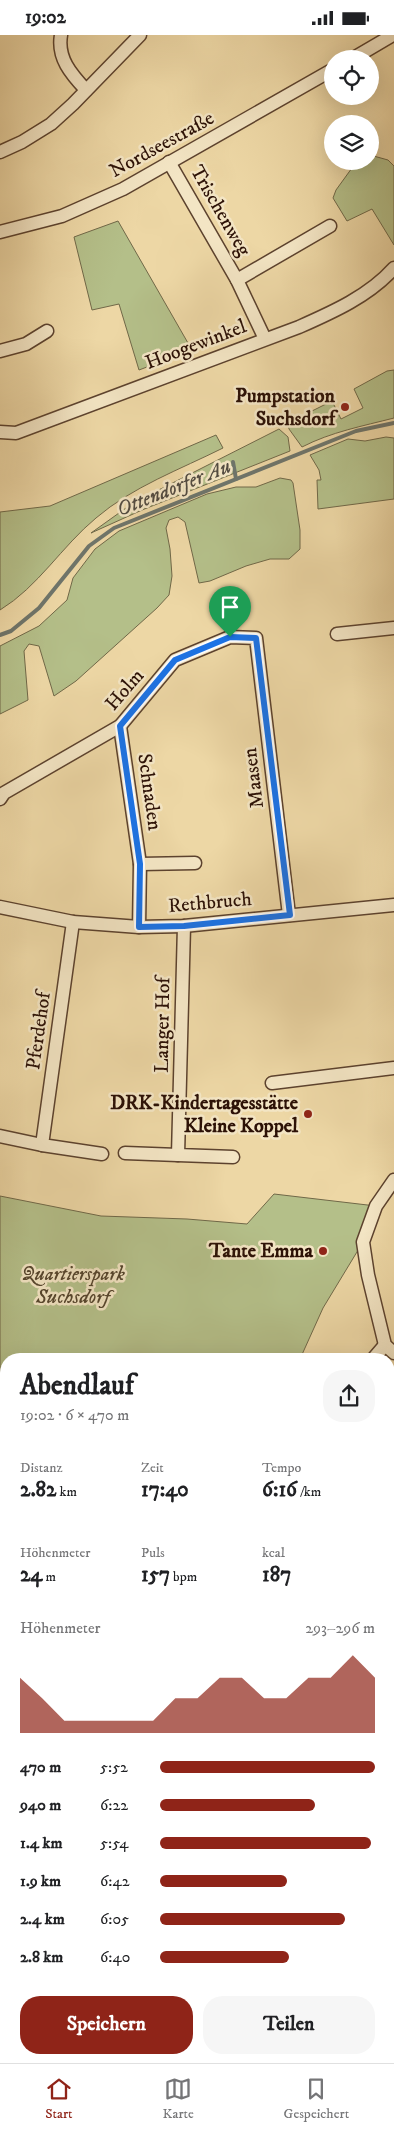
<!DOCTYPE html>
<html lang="de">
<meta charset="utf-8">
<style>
:root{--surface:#fff;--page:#f6f6f6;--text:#202124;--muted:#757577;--line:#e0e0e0;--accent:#8f2418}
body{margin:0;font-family:"IM FELL DW Pica",serif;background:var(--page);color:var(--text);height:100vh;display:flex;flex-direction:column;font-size:19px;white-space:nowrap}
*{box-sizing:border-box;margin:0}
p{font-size:16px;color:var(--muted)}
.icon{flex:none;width:28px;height:28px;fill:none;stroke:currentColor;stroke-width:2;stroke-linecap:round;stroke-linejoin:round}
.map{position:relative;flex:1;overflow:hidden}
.sheet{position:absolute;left:0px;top:1318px;width:395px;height:711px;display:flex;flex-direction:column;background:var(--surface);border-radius:20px 20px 0 0;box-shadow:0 5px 20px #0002}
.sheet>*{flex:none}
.buttons{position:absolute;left:324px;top:15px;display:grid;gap:10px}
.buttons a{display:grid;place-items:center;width:55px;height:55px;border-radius:50%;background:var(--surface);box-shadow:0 5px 20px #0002;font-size:25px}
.pin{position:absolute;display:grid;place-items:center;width:42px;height:42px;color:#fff;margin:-51px -21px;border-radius:50% 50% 50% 0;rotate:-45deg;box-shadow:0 0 5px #0007}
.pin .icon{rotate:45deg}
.round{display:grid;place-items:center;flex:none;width:52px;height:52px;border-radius:20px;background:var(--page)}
.headline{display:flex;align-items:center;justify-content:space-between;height:85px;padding:0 20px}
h1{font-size:28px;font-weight:700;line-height:38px}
.figures{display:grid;grid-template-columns:repeat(3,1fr);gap:8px;height:85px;padding:5px 20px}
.figures div{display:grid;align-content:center}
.figures b{font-size:21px;font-weight:700}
.figures small{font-size:14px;font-weight:400}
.figures p{font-size:14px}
.chart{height:140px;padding:10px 20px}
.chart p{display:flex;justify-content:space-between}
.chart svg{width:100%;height:90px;margin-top:5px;fill:var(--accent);opacity:.7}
.cta{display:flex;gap:10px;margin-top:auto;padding:10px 20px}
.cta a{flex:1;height:58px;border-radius:20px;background:var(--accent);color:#fff;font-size:20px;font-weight:700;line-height:58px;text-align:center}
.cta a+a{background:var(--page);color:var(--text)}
ul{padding:0 20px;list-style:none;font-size:16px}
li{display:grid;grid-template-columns:80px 60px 1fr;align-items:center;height:38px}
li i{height:12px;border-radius:6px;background:var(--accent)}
.status{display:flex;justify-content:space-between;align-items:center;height:35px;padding:0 25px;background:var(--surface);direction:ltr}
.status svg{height:14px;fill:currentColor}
.dock{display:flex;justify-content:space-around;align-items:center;height:70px;border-top:1px solid var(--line);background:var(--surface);font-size:14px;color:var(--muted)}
.dock a{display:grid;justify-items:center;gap:2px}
.dock .on{color:var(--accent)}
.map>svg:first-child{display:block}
.green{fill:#b4bf89;stroke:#706848}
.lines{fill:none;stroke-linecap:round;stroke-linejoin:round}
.stream{stroke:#6e756b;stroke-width:4}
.street-casing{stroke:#5c422e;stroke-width:15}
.street{stroke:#f3e5c4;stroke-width:12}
.route-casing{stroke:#fff;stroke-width:10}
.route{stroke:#1a73e8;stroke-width:6}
.poi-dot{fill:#8f2418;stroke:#f3e5c4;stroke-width:2}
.labels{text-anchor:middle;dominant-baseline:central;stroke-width:5;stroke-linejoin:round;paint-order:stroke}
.street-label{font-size:20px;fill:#2c1106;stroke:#f3e5c4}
.poi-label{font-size:20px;font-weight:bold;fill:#2c1106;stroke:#f3e5c4;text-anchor:end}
.park-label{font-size:20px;font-style:italic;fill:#55452d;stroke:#f3e5c4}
.water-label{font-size:21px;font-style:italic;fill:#524b41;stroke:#f3e5c4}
</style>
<div class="status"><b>19:02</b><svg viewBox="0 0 49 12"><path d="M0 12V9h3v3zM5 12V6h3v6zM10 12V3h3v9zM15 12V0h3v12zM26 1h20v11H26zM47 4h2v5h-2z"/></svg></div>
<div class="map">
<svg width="394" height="2028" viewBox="0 0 394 2028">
<rect width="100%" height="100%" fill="#edd7a5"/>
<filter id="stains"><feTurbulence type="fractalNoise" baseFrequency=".004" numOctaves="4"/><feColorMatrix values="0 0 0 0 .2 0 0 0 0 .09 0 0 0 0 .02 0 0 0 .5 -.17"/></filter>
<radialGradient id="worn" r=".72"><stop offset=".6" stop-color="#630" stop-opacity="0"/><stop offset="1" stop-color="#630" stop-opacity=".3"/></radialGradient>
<!-- green -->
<g class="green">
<polygon points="370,120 388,125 394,131 394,210 372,174 347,186 333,163 336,155 357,126 370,126"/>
<polygon points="118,186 192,315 139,335 119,269 92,275 74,202"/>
<path d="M 394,335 L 394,383 C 363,391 331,397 302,412 L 289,394 L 288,388 L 332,366 L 341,384 L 363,373 L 354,354 L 387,336 Z"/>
<polygon points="279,394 288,402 290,416 142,475 91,498 133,468"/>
<path d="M 216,400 L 223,413 C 181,434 132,452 96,483 C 62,511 38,552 0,575 L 0,477 L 50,471 Z"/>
<polygon points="386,402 394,403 394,464 318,474 317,445 321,445 319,435 310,420 348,404 365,406"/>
<polygon points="280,443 291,445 293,448 300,495 300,514 289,524 270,524 246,531 210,546 199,548 185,487 178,482 169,485 166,493 170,514 172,541 169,560 157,573 76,646 54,661 39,611 29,609 24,616 28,665 0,679 0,611 39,591 67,565 73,543 95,514 119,496 207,459 236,452 256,452"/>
<polygon points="274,1159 376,1171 363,1207 323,1273 300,1324 6,1324 6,1383 0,1375 0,1161 101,1181 187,1184 247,1189"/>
<polygon points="6,1432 6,1523 0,1515 0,1436"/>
</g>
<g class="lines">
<!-- stream -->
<g class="stream">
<polyline points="233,427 236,444"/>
<polyline points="0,600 11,596 39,573 89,511 114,493 356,396 394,388"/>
</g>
<defs>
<g id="street">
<path d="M 61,0 C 57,23 71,39 86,55"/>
<polyline points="352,24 393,0"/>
<polyline points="0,117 22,107 51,89 73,69 140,0"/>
<polyline points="169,127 237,245 265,304"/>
<polyline points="0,197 62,181 123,154 332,35"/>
<polyline points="237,245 330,191"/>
<polyline points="0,316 26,309 47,296"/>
<path d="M 0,397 L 16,398 L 299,292 C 333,277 369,261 394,233"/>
<polyline points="337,599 394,593"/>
<polyline points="120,691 140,829 139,892"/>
<polyline points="0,764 4,758 120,691 175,625 230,602 256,603 289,880"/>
<polyline points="140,829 195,828"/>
<polyline points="0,872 73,887 139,892 184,891 394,870"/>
<polyline points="73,887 42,1110 102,1119"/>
<polyline points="184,891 178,1120 233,1122"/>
<polyline points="272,1048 394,1033"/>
<polyline points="0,1101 42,1110"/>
<polyline points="125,1118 178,1120"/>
<polyline points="394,1145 376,1171 363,1207 368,1240 385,1310 394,1318"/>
<polyline points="373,1324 385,1310"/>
<polyline points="389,1444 394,1451"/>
<polyline points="0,1566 6,1571"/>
<polyline points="389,1605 394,1609"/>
<polyline points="389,1731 394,1734"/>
<polyline points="389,1823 394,1826"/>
</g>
</defs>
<!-- street casing -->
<use href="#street" class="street-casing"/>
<!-- street -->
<use href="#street" class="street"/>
</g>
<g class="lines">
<defs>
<polygon id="route" points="230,602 256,603 290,880 184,891 139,892 140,829 120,691 175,625"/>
</defs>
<!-- route casing -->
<use href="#route" class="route-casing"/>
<!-- route -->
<use href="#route" class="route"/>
</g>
<!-- markers -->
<g class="poi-dot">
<circle cx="345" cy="372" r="5"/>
<circle cx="308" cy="1079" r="5"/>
<circle cx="323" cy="1216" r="5"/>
</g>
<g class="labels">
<!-- street labels -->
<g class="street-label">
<text transform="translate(162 110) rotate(-29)">Nordseestraße</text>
<text transform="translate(220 176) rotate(60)">Trischenweg</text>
<text transform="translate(196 310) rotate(-21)">Hoogewinkel</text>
<text transform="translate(125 655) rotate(-49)">Holm</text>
<text transform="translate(254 743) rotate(-97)">Maasen</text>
<text transform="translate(149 757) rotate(82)">Schnaden</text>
<text transform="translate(210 868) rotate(-5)">Rethbruch</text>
<text transform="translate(163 990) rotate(-89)">Langer Hof</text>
<text transform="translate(39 996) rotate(-82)">Pferdehof</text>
</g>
<!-- poi labels -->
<g class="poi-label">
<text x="335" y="361">Pumpstation<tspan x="335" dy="23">Suchsdorf</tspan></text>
<text x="298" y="1068">DRK-Kindertagesstätte<tspan x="298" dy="23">Kleine Koppel</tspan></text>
<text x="313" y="1216">Tante Emma</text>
</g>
<!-- park labels -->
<g class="park-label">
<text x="73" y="1239">Quartierspark<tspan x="73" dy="23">Suchsdorf</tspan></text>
</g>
<!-- water labels -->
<g class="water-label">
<text transform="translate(174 453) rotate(-22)">Ottendorfer Au</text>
</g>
</g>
<rect width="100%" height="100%" filter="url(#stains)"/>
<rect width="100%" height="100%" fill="url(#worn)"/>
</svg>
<div class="buttons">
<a><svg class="icon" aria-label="locate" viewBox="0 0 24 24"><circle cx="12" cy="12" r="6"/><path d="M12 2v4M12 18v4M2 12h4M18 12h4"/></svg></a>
<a><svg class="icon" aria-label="layers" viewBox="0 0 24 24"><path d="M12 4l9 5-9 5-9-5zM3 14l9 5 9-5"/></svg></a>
</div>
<div class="pin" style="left:230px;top:602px;background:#1e9e55"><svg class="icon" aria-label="arrive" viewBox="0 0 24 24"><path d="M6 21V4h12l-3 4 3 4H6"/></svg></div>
<section class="sheet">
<div class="headline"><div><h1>Abendlauf</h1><p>19:02 · 6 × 470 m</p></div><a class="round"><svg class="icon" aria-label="share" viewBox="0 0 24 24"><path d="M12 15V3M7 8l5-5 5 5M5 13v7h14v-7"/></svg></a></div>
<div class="figures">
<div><p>Distanz</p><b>2.82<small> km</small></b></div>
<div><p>Zeit</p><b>17:40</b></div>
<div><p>Tempo</p><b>6:16<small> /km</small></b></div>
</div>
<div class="figures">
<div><p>Höhenmeter</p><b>24<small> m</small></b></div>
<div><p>Puls</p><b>157<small> bpm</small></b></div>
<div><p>kcal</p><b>187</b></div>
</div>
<div class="chart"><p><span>Höhenmeter</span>293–296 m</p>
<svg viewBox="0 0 160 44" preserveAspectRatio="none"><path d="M0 44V17L10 27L20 38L30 38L40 38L50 38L60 38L70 27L80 27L90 17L100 17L110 27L120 27L130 17L140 17L150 6L160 17V44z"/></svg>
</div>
<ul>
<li><b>470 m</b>5:52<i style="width:100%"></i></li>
<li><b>940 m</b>6:22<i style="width:72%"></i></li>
<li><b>1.4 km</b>5:54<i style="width:98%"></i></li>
<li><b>1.9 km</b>6:42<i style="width:59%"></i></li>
<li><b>2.4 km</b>6:05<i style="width:86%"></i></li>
<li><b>2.8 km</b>6:40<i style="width:60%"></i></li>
</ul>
<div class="cta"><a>Speichern</a><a>Teilen</a></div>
</section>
</div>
<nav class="dock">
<a class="on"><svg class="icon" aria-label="home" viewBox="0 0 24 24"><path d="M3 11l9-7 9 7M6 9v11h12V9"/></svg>Start</a>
<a><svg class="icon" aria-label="map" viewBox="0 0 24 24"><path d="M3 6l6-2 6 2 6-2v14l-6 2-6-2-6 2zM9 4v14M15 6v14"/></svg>Karte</a>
<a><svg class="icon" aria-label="saved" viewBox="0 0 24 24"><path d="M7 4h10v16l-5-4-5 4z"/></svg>Gespeichert</a>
</nav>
